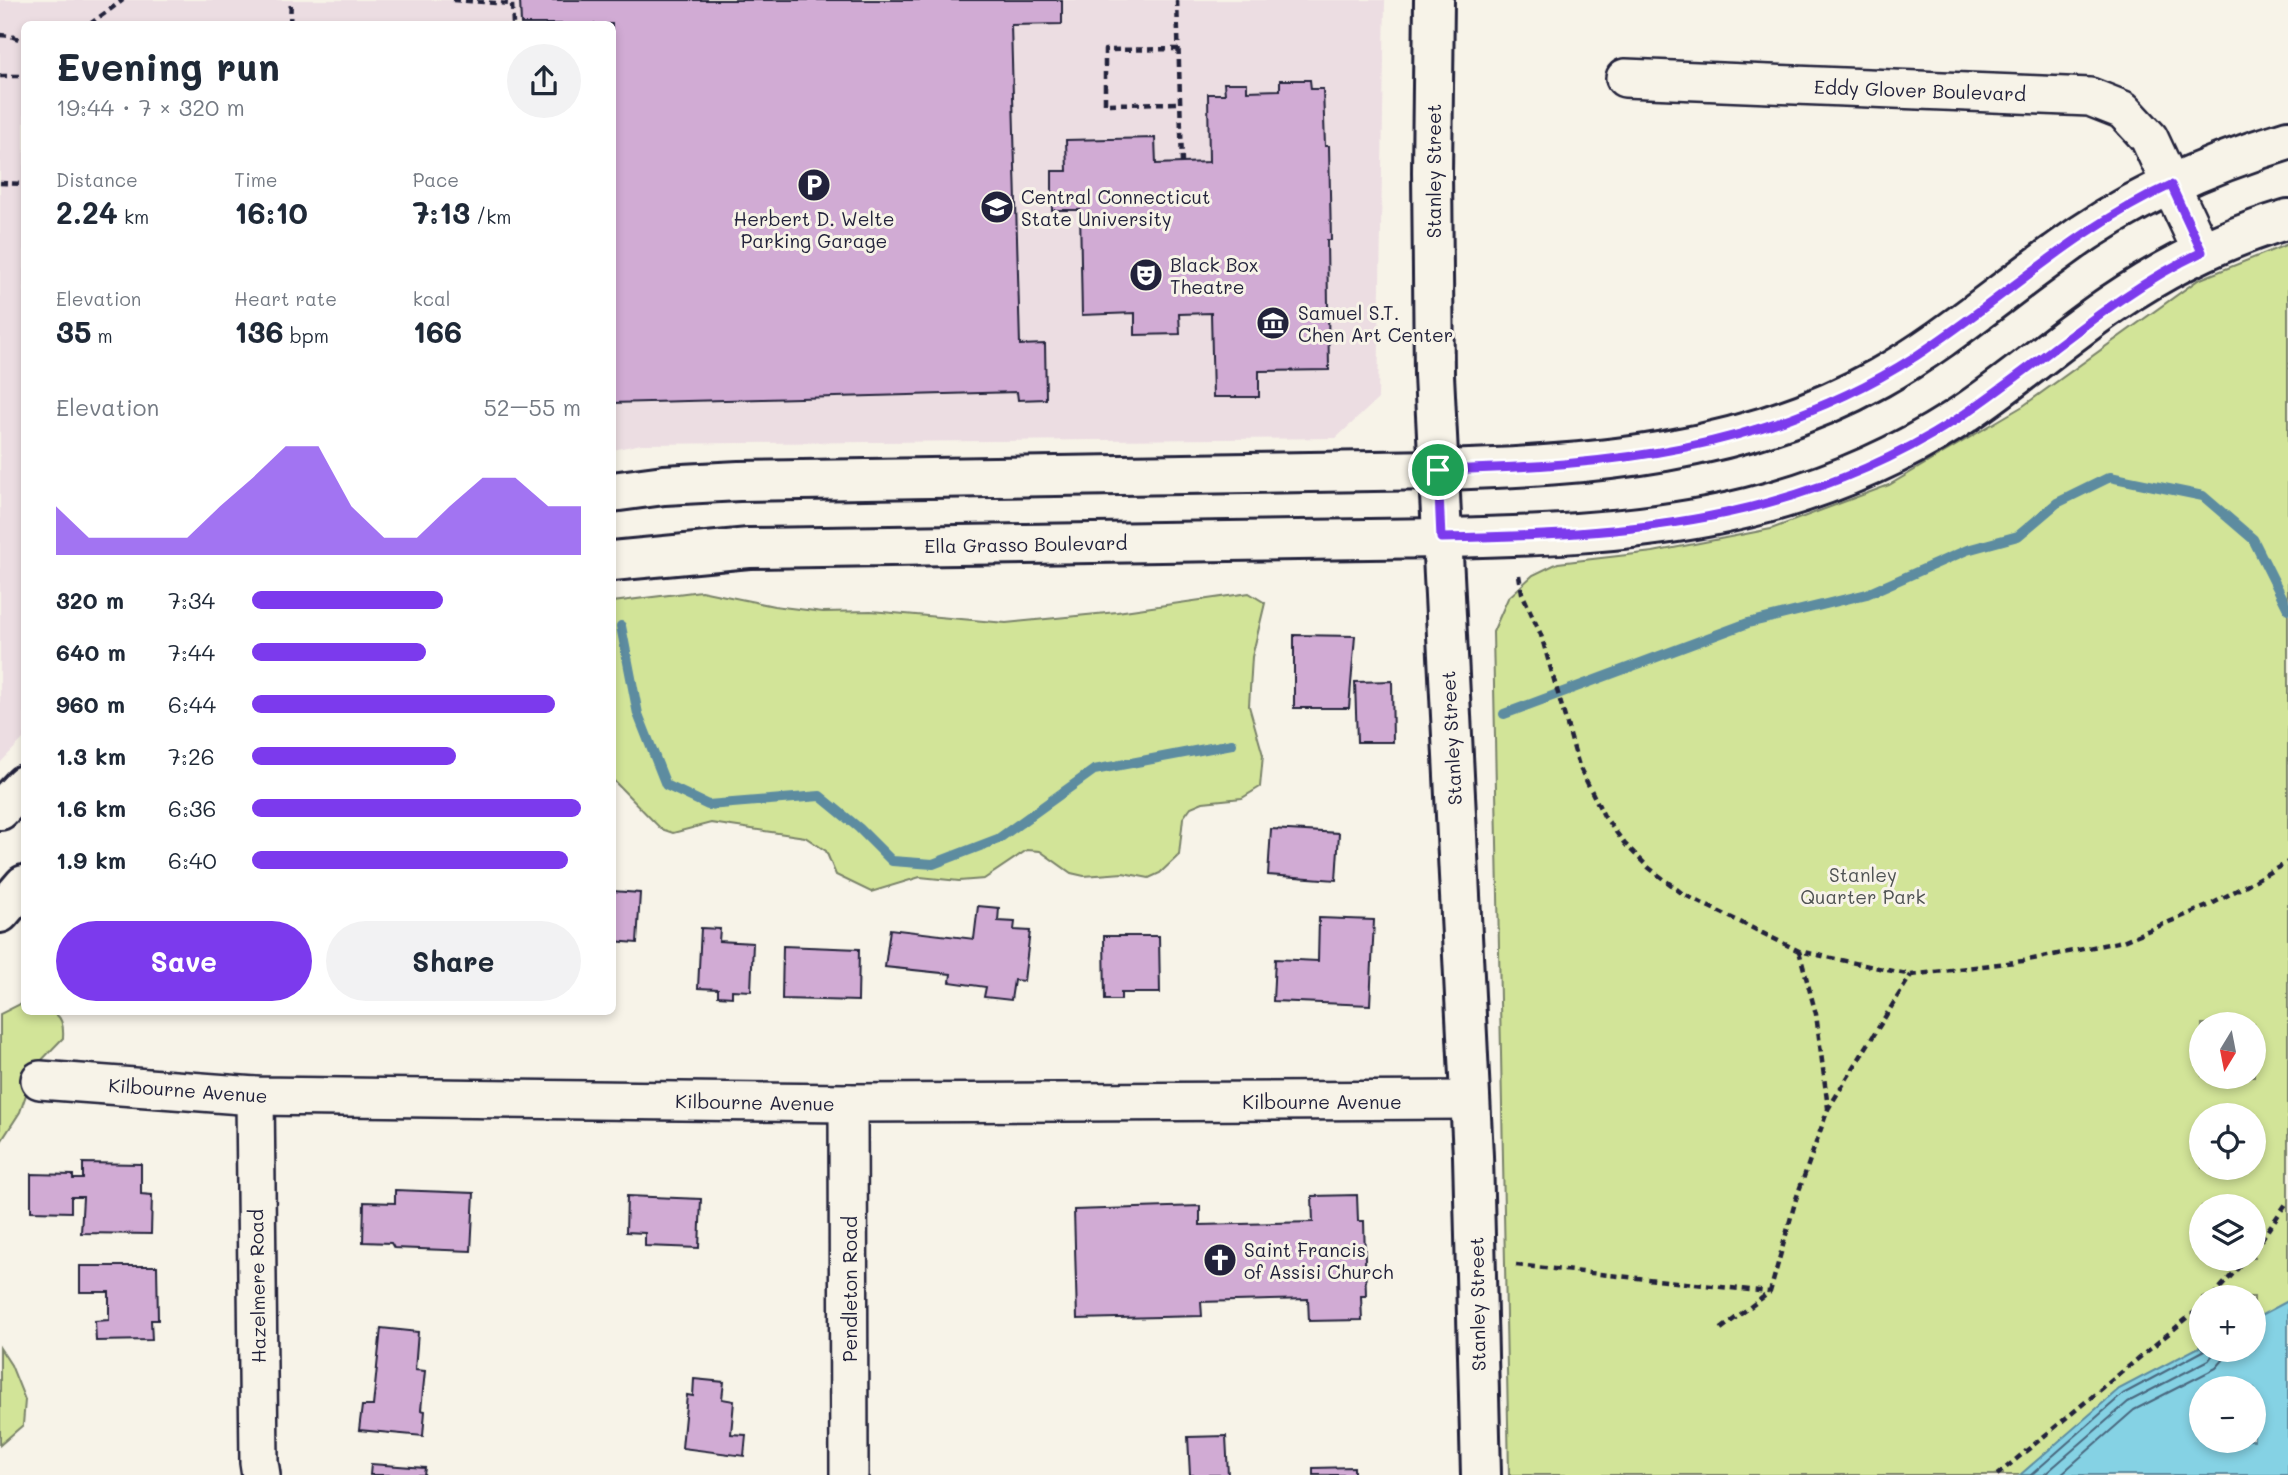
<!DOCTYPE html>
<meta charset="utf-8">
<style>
:root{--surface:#fff;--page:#f2f2f3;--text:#1f2937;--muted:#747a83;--accent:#7c3aed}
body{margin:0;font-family:Mali,sans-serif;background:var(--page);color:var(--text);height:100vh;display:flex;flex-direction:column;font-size:26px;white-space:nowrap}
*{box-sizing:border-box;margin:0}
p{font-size:23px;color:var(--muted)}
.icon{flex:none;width:38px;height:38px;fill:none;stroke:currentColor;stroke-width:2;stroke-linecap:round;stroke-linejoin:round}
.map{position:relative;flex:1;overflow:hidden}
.side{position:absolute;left:21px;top:21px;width:595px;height:994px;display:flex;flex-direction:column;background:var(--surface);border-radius:10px;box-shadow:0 4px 10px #0003}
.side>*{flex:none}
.needle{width:46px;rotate:190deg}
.controls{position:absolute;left:2189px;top:1012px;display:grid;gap:14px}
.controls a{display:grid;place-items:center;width:77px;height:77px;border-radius:50%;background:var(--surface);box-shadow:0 4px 10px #0003;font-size:35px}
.pin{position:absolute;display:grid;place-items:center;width:60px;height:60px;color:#fff;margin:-30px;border:4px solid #fff;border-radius:50%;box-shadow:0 2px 7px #0007}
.round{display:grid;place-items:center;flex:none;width:74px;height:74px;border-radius:37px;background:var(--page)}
.headline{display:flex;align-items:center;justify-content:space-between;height:119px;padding:0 35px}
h1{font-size:38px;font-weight:700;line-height:52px}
.stats{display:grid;grid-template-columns:repeat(3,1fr);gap:10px;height:119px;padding:7px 35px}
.stats div{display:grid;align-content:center}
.stats b{font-size:30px;font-weight:700}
.stats small{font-size:19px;font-weight:400}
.stats p{font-size:19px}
.chart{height:196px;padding:14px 35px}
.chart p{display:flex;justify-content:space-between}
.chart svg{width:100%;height:126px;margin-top:7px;fill:var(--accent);opacity:.7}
.cta{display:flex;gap:14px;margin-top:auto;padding:14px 35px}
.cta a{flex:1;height:80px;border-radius:42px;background:var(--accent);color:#fff;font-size:28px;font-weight:700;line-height:80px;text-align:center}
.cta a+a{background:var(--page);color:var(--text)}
ul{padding:0 35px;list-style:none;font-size:23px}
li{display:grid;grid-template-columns:112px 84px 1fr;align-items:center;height:52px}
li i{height:18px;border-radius:9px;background:var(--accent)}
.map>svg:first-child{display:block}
.built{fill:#ecdde2}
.green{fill:#d2e498;stroke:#7a836a;stroke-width:2;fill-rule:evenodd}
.water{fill:#85d2e4;stroke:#5d8ca0;stroke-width:2;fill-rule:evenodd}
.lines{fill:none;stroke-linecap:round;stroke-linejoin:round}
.shore{stroke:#4a687f;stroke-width:2}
.stream{stroke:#5d8ca0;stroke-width:10}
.building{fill:#d1abd4;stroke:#22223b;stroke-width:2}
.minor-casing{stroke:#22223b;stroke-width:42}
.tertiary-casing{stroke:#22223b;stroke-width:44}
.secondary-casing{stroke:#22223b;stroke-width:44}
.path{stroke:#22223b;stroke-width:4.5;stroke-dasharray:7 5;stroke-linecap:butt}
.minor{stroke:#f7f3e8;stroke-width:37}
.tertiary{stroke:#f7f3e8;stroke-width:38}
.secondary{stroke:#f7f3e8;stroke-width:38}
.route-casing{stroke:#fff;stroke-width:14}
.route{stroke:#7c3aed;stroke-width:9}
.labels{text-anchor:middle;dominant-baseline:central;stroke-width:6;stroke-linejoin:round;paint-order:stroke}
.street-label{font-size:19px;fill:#22223b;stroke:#f7f3e8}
.poi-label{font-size:19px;fill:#22223b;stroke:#f7f3e8;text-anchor:start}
.park-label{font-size:19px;fill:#4e5252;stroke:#f7f3e8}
</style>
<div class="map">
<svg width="2288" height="1475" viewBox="0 0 2288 1475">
<rect width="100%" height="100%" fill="#f7f3e8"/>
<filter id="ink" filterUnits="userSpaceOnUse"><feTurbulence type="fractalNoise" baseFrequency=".0143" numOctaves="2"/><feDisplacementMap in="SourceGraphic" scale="14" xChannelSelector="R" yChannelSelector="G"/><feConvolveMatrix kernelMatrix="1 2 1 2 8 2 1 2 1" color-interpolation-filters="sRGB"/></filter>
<g filter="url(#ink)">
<!-- built -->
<polygon class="built" points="0,0 1385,0 1378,399 1336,438 641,444 613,450 612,24 24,24 24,738 0,763"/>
<!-- green -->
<g class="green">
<path d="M 2288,244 L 2288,1475 L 1509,1475 L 1493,632 L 1508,598 L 1533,575 L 1558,563 L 1653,552 L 1771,529 L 1889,485 L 2023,406 L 2198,280 ZM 2202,1024 L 2254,1024 L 2254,1076 L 2202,1076 ZM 2202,1115 L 2254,1115 L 2254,1167 L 2202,1167 ZM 2202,1206 L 2254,1206 L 2254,1258 L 2202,1258 ZM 2202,1297 L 2254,1297 L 2254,1349 L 2202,1349 ZM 2202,1388 L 2254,1388 L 2254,1440 L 2202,1440 Z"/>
<polygon points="701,591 774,606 823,612 871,611 1006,623 1117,612 1249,593 1265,603 1252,657 1249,706 1263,755 1260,787 1242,798 1203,802 1191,807 1183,818 1179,855 1160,873 1149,878 1123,873 1084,876 1071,873 1040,851 1027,850 984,879 959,881 920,877 871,892 836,875 826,851 805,837 711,823 673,833 661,829 613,780 613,602"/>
<path d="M 24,1002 L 24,1012 C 49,1012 65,1007 63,1038 L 36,1066 L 20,1112 L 0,1143 L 0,1014 Z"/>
<polygon points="0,1348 11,1365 25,1400 23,1425 0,1445"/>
</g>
<!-- water -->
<path class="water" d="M 2288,1301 L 2288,1475 L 2020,1475 L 2119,1389 L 2201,1346 L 2202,1349 L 2254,1349 L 2254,1319 ZM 2202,1388 L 2254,1388 L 2254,1440 L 2202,1440 Z"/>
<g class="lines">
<!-- shore -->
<g class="shore">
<polyline points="2031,1475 2123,1394 2207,1349"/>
<polyline points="2044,1475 2128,1402 2209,1360 2217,1349"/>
<polyline points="2060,1475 2134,1410 2216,1368 2224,1359 2227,1349"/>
</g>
<!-- stream -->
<g class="stream">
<polyline points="621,626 638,714 666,785 708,805 820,796 859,828 892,861 933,864 998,839 1094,770 1232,744"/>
<polyline points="1504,714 1748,623 1867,594 1967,550 2018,536 2057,503 2110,477 2203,496 2253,539 2288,609"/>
</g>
</g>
<!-- building -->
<g class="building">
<polygon points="520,0 1062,0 1062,24 1011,25 1020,345 1045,344 1046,399 1018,400 1017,392 612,403 612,24 521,24"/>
<polygon points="1280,80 1310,80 1311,89 1323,89 1325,146 1329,146 1331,240 1327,240 1329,370 1259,371 1259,397 1213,397 1211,313 1179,314 1180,334 1135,335 1135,313 1082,315 1080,210 1052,210 1052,171 1067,171 1066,140 1155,138 1156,164 1209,162 1208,94 1225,94 1224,83 1247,83 1247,91 1280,90"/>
<polygon points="1294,635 1355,636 1349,708 1294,708"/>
<polygon points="1392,681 1393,742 1357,742 1355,682"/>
<polygon points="1271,829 1339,833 1336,880 1268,875"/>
<polygon points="612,891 640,893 637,943 612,941"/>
<polygon points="978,906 999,908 998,921 1015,922 1014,930 1030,931 1024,981 1014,980 1011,1000 984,997 986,987 950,982 951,974 885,967 890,929 974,939"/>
<polygon points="1319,918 1374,920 1370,1005 1273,1001 1275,959 1318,961"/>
<polygon points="701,928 720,929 719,941 753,943 751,991 732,990 732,997 718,996 718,989 698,988"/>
<polygon points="1104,936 1159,936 1160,993 1121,993 1121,1000 1105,1000"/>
<polygon points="783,946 859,949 858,1001 782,999"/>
<polygon points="83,1163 141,1164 141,1194 152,1195 151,1234 81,1233 83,1197 71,1197 71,1212 31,1211 31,1174 73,1175 73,1179 83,1179"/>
<polygon points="395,1190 474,1193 471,1251 394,1248 391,1243 363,1242 364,1202 395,1203"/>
<polygon points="1357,1195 1358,1221 1364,1221 1366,1296 1361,1296 1362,1320 1309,1321 1308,1299 1201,1302 1202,1316 1077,1319 1074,1210 1200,1206 1200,1225 1313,1222 1312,1196"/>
<polygon points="627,1196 701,1199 699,1248 645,1246 645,1233 626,1232"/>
<polygon points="80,1266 157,1266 158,1320 151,1320 152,1340 96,1341 95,1321 109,1320 109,1292 80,1292"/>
<polygon points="381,1328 418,1332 415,1370 425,1371 421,1410 425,1411 423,1436 359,1430 362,1406 373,1406"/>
<polygon points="694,1379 724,1382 722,1399 734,1401 731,1434 746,1435 744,1456 682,1448 687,1395 693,1396"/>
<polygon points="1226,1436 1228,1475 1190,1475 1188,1437"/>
<polygon points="371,1464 425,1468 424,1475 370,1475"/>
<polygon points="1354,1467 1354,1475 1313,1475 1313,1468"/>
</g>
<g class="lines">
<defs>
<g id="minor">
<polyline points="1625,78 2090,97 2123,110 2149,138 2202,252"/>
<polyline points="40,1080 255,1096 848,1103 1470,1100"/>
<polyline points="255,1096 259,1462 261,1475"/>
<polyline points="848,1103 849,1475"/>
</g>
<g id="tertiary">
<path d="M 1438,470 C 1590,466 1744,454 1879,378 C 1942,343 1997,295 2056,253 C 2125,201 2205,165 2288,140"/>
<path d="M 1441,538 C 1627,535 1792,524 1955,420 C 2010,384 2058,341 2112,304 C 2166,267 2225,238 2288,219"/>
</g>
<g id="secondary">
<polyline points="1434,0 1432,172 1434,375 1473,1156 1481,1475"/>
<polyline points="612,492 664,485 739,481 1438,470"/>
<polyline points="612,561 749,548 1441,538"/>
<polyline points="0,810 24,785"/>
<polyline points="0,913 24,885"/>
</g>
</defs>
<!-- minor casing -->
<use href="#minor" class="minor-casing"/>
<!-- tertiary casing -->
<use href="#tertiary" class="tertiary-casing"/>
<!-- secondary casing -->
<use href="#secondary" class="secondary-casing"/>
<!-- path -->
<g class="path">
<polyline points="453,0 512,4 513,24"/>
<polyline points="1177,0 1182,163"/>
<polyline points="90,24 123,0"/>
<polyline points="290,24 291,0"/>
<polyline points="0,35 11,36 24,41"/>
<polyline points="1179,49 1105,50 1105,104 1180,103"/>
<polyline points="0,76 24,76"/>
<polyline points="0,183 24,184"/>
<polyline points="1519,575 1522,593 1541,635 1579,766 1604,816 1625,844 1648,867 1683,894 1799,951 1911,975 2023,961 2123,941 2210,905 2288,862"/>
<polyline points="1799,951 1816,1014 1828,1108"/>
<polyline points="2254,1250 2288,1201"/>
<polyline points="1516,1265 1769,1292"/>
<polyline points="2212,1297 2247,1258"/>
<polyline points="1721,1329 1770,1292 1796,1199 1828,1109 1911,975"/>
<polyline points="1997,1475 2202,1306"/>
</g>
<!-- minor -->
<use href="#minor" class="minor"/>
<!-- tertiary -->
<use href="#tertiary" class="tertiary"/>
<!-- secondary -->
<use href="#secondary" class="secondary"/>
</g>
</g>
<g class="lines" filter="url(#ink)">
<defs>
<path id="route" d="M 2171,185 L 2202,252 C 2111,295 2038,366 1954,421 C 1792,524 1627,535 1441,538 L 1438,470 C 1608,466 1769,451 1916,356 C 2002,300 2076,228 2171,185 Z"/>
</defs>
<!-- route casing -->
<use href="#route" class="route-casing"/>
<!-- route -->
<use href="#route" class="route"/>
</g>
<!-- icons -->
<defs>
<symbol id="parking-disc" viewBox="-11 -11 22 22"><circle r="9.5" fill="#22223b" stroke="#f7f3e8"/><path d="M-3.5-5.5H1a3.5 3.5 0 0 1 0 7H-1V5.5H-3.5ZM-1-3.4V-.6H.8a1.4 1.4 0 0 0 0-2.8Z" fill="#fff"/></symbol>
<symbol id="university-disc" viewBox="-11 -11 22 22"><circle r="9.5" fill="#22223b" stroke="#f7f3e8"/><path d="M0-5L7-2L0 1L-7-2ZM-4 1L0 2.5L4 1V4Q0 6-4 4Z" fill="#fff"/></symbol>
<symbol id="theatre-disc" viewBox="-11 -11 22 22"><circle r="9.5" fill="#22223b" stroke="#f7f3e8"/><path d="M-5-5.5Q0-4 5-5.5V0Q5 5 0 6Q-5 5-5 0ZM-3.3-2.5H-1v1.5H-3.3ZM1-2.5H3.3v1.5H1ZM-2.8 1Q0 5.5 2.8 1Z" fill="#fff"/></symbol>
<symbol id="museum-disc" viewBox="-11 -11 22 22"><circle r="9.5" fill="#22223b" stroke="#f7f3e8"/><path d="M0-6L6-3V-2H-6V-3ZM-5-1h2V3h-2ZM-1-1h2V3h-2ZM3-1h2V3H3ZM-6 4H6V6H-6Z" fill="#fff"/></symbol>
<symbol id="church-disc" viewBox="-11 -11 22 22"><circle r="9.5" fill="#22223b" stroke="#f7f3e8"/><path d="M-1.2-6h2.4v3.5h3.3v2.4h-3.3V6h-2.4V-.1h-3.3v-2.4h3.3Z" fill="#fff"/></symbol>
</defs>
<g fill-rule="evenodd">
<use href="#parking-disc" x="795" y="166" width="38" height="38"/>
<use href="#university-disc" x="978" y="188" width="38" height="38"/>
<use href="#theatre-disc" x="1127" y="256" width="38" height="38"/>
<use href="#museum-disc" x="1254" y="304" width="38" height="38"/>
<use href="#church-disc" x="1201" y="1241" width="38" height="38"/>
</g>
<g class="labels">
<!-- street labels -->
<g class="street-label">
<text transform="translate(1920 90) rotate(2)">Eddy Glover Boulevard</text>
<text transform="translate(1433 171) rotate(-90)">Stanley Street</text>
<text transform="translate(1026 544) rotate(-1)">Ella Grasso Boulevard</text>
<text transform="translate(1451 738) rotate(-93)">Stanley Street</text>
<text transform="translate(188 1090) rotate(4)">Kilbourne Avenue</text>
<text x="1322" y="1101">Kilbourne Avenue</text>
<text transform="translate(755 1102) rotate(1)">Kilbourne Avenue</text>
<text transform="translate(257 1286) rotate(-91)">Hazelmere Road</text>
<text transform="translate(849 1289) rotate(-90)">Pendleton Road</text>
<text transform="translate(1477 1304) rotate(-91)">Stanley Street</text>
</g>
<!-- poi labels -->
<g class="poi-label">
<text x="1021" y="196">Central Connecticut<tspan x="1021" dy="22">State University</tspan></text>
<text x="814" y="218" text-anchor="middle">Herbert D. Welte<tspan x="814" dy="22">Parking Garage</tspan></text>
<text x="1170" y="264">Black Box<tspan x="1170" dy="22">Theatre</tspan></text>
<text x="1298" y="312">Samuel S.T.<tspan x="1298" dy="22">Chen Art Center</tspan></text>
<text x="1244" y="1249">Saint Francis<tspan x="1244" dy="22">of Assisi Church</tspan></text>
</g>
<!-- park labels -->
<g class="park-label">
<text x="1863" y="874">Stanley<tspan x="1863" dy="22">Quarter Park</tspan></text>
</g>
</g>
</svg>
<div class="controls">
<a><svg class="needle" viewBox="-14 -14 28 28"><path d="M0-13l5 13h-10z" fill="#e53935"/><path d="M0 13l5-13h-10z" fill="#747a83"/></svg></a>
<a><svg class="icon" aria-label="locate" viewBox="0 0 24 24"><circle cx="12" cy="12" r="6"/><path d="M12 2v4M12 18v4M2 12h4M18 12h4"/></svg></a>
<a><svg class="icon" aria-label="layers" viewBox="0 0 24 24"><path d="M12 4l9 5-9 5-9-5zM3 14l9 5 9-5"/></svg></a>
<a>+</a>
<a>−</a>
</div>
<div class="pin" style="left:1438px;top:470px;background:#1e9e55"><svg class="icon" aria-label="arrive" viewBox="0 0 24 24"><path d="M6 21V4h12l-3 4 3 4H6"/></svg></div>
<section class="side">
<div class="headline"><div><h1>Evening run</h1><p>19:44 · 7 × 320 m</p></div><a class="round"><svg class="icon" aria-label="share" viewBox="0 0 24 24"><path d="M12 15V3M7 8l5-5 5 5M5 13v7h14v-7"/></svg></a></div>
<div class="stats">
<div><p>Distance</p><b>2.24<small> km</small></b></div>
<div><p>Time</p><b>16:10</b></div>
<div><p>Pace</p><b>7:13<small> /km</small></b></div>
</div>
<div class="stats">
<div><p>Elevation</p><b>35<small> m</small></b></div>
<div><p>Heart rate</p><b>136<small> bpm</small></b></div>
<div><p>kcal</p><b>166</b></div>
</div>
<div class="chart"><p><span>Elevation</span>52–55 m</p>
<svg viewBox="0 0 160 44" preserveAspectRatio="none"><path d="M0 44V27L10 38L20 38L30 38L40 38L50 27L60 17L70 6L80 6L90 27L100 38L110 38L120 27L130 17L140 17L150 27L160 27V44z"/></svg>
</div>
<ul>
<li><b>320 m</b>7:34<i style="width:58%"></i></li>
<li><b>640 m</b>7:44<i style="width:53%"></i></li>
<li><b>960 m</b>6:44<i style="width:92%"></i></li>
<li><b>1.3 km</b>7:26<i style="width:62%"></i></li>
<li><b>1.6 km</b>6:36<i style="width:100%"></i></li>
<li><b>1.9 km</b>6:40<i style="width:96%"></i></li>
</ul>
<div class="cta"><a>Save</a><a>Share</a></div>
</section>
</div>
